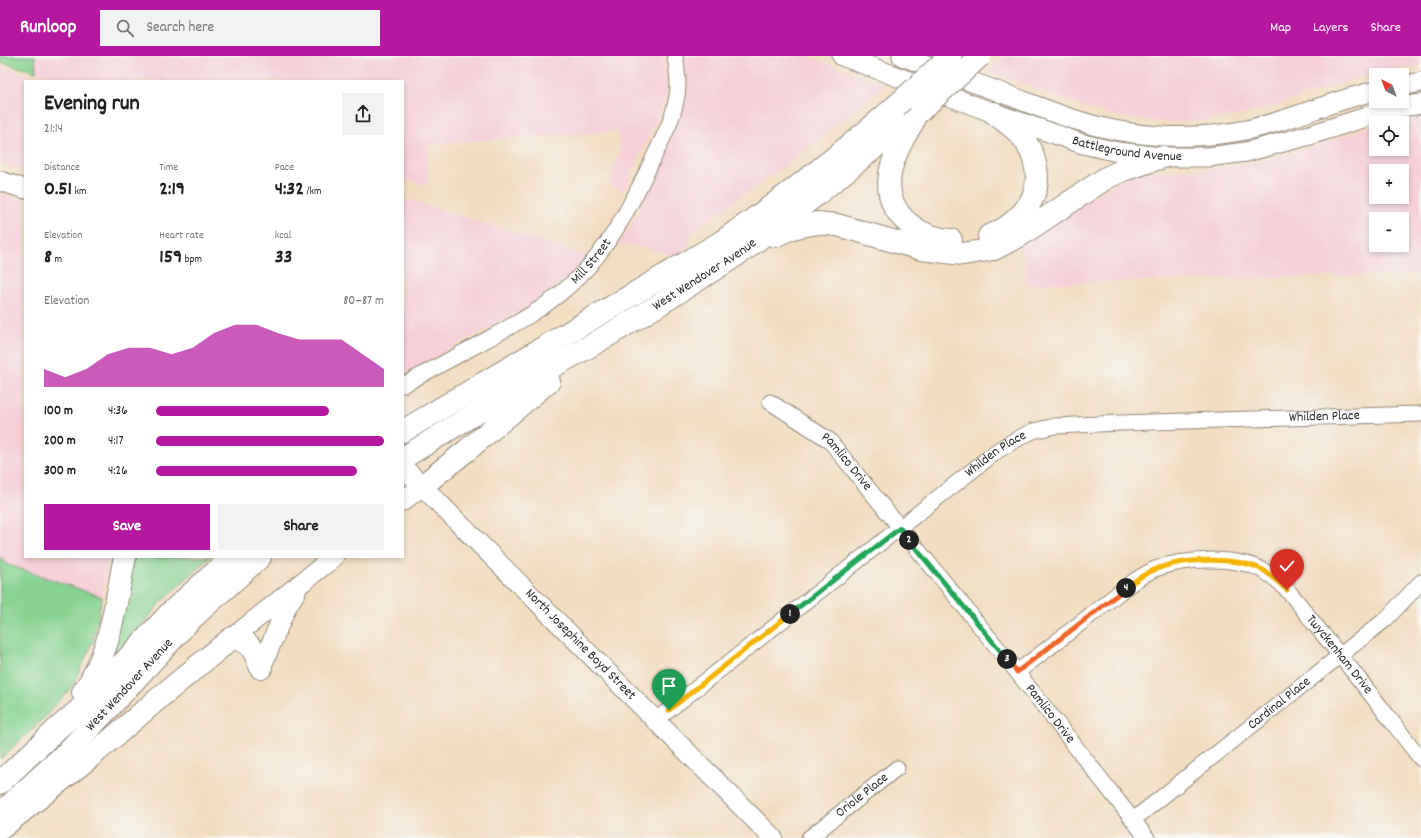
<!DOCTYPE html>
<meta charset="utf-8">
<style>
:root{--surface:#fff;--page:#f2f2f2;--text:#202124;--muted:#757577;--accent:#b5179e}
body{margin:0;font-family:Dekko,sans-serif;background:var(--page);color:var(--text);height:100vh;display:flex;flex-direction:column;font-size:15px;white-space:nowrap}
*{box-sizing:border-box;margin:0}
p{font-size:13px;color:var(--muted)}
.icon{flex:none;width:22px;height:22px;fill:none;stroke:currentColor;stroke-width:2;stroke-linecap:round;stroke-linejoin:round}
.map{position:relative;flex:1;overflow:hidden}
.panel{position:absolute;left:24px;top:24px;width:380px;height:478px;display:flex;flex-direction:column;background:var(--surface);border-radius:0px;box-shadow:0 2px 6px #0003}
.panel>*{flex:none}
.needle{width:26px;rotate:319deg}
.fabs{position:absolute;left:1369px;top:12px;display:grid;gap:8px}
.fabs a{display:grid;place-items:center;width:40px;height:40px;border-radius:0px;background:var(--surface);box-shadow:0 2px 6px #0003;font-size:20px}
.pin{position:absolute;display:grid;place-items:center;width:34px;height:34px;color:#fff;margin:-41px -17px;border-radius:50% 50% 50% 0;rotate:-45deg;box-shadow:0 0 4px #0007}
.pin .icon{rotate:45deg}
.km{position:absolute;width:20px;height:20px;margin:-10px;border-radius:50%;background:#222;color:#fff;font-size:11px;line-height:20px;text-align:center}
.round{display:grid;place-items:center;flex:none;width:42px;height:42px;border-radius:0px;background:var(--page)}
.overview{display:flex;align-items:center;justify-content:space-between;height:68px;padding:0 20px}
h1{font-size:22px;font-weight:800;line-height:30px}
.figures{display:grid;grid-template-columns:repeat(3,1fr);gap:6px;height:68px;padding:4px 20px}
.figures div{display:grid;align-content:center}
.figures b{font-size:20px;font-weight:800}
.figures small{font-size:11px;font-weight:400}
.figures p{font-size:11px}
.chart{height:112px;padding:8px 20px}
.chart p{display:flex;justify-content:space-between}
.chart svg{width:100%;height:72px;margin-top:4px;fill:var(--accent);opacity:.7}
.primary-button{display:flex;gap:8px;margin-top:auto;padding:8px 20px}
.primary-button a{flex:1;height:46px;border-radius:0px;background:var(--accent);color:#fff;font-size:16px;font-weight:800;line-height:46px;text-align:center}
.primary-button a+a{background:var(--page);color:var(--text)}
ul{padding:0 20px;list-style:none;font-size:13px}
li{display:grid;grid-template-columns:64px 48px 1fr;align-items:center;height:30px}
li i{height:10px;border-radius:5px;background:var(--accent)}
header{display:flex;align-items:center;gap:24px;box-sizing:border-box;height:56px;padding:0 20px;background:var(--accent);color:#fff}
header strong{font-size:19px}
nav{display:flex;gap:22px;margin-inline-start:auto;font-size:14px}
.search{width:280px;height:36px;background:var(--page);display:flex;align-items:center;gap:10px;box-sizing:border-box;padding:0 14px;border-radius:0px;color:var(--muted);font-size:15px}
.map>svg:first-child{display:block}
.built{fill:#f6cfd8;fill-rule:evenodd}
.green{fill:#89d390;stroke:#5a7f5e}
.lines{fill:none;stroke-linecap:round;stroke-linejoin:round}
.minor-casing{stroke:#8f8476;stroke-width:17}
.major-casing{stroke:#8f8476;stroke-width:21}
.highway-casing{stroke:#8f8476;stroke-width:24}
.minor{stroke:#fff;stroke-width:15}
.major{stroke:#fff;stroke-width:19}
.highway{stroke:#fff;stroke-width:22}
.highway-bridge-casing{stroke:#8f8476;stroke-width:24;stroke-linecap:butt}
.highway-bridge{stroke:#fff;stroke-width:22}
.split-1-casing{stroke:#fff;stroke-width:8}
.split-2-casing{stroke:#fff;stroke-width:8}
.split-3-casing{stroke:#fff;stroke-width:8}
.split-4-casing{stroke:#fff;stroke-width:8}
.split-5-casing{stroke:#fff;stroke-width:8}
.split-1{stroke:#f5b400;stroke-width:5}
.split-2{stroke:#22a559;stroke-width:5}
.split-3{stroke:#22a559;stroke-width:5}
.split-4{stroke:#f0652b;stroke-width:5}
.split-5{stroke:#f5b400;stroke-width:5}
.labels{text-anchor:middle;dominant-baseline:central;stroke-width:3;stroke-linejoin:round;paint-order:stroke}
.street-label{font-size:14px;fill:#2b2b2b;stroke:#f6f6f2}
</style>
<header>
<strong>Runloop</strong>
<div class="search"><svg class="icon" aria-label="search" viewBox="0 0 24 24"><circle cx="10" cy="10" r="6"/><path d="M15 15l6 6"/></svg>Search here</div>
<nav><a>Map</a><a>Layers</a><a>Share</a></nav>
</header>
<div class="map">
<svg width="1421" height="782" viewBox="0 0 1421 782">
<rect width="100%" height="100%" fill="#f6f6f2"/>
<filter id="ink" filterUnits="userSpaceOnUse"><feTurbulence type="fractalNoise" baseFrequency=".025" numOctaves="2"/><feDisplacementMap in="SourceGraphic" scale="8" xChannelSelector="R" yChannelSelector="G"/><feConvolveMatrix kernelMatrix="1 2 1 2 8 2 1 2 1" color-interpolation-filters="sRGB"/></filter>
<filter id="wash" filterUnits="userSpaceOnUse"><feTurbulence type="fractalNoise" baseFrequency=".012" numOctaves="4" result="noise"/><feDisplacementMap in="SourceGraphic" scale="16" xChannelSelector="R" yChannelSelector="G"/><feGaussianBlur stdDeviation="0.9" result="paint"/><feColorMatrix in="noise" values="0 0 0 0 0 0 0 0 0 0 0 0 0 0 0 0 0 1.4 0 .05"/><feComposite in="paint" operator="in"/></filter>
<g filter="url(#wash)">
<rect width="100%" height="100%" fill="#f3ddc0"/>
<!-- built -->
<g class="built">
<polygon points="35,0 663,0 667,32 665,45 624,136 609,128 621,91 619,89 618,75 429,88 428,129 403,123 403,25 66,25 36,16"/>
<polygon points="683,0 808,0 885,29 791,106 695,173 688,190 674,200 644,191 618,189 636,161 678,66 684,43 685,32"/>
<polygon points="1005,0 1421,0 1421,10 1402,12 1367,19 1263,54 1237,60 1201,65 1176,66 1152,65 1122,61 1090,53 988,15"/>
<polygon points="0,10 47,25 25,25 25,114 0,107"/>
<path d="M 1421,61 L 1421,218 L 1026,228 L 1024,201 L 1017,187 L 1134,116 L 1213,113 L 1254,107 L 1288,99 L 1376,69 L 1376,93 L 1402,93 L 1402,67 L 1385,67 L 1398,64 ZM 1376,115 L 1402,115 L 1402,141 L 1376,141 ZM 1376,163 L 1402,163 L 1402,189 L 1376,189 Z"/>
<polygon points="0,137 25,145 25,501 110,501 102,541 5,508 0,500"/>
<polygon points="403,142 588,200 567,223 526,252 403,318"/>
</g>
<!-- green -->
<g class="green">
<polygon points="0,0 35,0 36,16 0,6"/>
<polygon points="0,500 6,508 102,541 93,585 73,629 42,664 0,703"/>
<polygon points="130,501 210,501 159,548 105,614"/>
</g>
</g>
<g filter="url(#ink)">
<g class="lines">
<defs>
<g id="minor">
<path id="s1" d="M 403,329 C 431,314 458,299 486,284 C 515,268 545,252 569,230 C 607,197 630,151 651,107 C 660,87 672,67 676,45 C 680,30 677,15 675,0"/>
<path id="s2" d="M 770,346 L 829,384 L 1017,616 L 1147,782"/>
<path id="s3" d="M 1017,616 C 1045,595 1073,573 1101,551 C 1118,538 1135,522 1155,513 C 1183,502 1235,500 1262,514 C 1285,526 1300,550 1316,570 C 1352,613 1386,658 1421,703"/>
<path id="s4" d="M 655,665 L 997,395 L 1015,384 L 1033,375 L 1055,370 L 1120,367 L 1421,358"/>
<path id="s5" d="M 1133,764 L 1386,563 L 1421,526"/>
<path id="s6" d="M 809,782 L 897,712"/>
</g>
<g id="major">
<path id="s7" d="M 842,0 L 994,57 L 1083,88 L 1118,96 L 1163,101 L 1208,101 L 1246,96 L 1310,79 L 1394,52 L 1421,48"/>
<path d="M 902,0 C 939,14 976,27 1013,41 C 1034,49 1054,57 1076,64 C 1130,82 1190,85 1246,74 C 1291,65 1332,44 1376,35"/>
<polyline points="1402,30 1421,26"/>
<polyline points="0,125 25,133"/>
<path id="s8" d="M 403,411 L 773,782"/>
<polyline points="403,445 422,430"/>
<polyline points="232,582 334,501"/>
<polyline points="261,612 286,552 296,536"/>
</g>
<g id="highway">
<path d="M 913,66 C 893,98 873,138 909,168 C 921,178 935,183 951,184"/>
<polyline points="775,180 792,172 817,167 837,169 921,193 963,198 994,193 1019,180 1106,122 1123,114 1163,101"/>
<path d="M 989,180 C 1009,173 1032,153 1036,131 C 1039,116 1034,99 1026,86 C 1019,74 1005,66 994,57"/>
<path d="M 403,375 L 721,186 C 782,144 840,99 896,50"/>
<path id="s9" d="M 403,402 L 539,318 L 592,289 L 657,250 L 743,195 L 820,136 L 921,54"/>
<polyline points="422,430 466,395 549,325"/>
<path d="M 83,636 C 111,598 115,547 125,501"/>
<polyline points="0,727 58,672 80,653 170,557 232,501"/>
<path id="s10" d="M 0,758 L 65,698 L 107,654 L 191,563 L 260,501"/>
<path d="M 0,773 L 94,698 L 165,637 L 232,582 C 252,585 254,595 261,612"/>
</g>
</defs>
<!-- minor casing -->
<use href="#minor" class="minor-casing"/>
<!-- major casing -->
<use href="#major" class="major-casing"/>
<!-- highway casing -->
<use href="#highway" class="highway-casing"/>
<!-- minor -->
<use href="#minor" class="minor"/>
<!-- major -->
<use href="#major" class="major"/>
<!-- highway -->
<use href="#highway" class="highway"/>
<defs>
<g id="highway-bridge">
<polyline points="896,50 950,0"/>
<polyline points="921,54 980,0"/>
</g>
</defs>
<!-- highway-bridge casing -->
<use href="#highway-bridge" class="highway-bridge-casing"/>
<!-- highway-bridge -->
<use href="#highway-bridge" class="highway-bridge"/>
</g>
</g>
<g class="lines" filter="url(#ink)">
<defs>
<polyline id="split-1" points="669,654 790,558"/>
<polyline id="split-2" points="790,558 900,472 909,484"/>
<polyline id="split-3" points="909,484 1007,603"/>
<polyline id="split-4" points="1007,603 1017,616 1126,532"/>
<path id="split-5" d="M 1126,532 C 1134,525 1144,518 1154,514 C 1181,502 1237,500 1263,514 C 1272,520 1279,526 1287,534"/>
</defs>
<!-- split-1 casing -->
<use href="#split-1" class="split-1-casing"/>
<!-- split-2 casing -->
<use href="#split-2" class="split-2-casing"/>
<!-- split-3 casing -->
<use href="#split-3" class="split-3-casing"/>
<!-- split-4 casing -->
<use href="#split-4" class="split-4-casing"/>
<!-- split-5 casing -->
<use href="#split-5" class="split-5-casing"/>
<!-- split-1 -->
<use href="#split-1" class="split-1"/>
<!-- split-2 -->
<use href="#split-2" class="split-2"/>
<!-- split-3 -->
<use href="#split-3" class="split-3"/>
<!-- split-4 -->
<use href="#split-4" class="split-4"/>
<!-- split-5 -->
<use href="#split-5" class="split-5"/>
</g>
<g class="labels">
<!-- street labels -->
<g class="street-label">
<text stroke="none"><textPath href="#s7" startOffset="301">Battleground Avenue</textPath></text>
<text stroke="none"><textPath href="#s1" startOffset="227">Mill Street</textPath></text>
<text stroke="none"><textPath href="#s9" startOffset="353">West Wendover Avenue</textPath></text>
<text stroke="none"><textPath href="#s4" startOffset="769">Whilden Place</textPath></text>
<text stroke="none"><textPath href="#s4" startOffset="433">Whilden Place</textPath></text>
<text stroke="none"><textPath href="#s2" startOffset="98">Pamlico Drive</textPath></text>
<text stroke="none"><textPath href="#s8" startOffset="251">North Josephine Boyd Street</textPath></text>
<text stroke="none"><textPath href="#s3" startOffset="397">Twyckenham Drive</textPath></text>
<text stroke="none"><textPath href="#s10" startOffset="183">West Wendover Avenue</textPath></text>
<text stroke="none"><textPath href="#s5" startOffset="187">Cardinal Place</textPath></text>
<text stroke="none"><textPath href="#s2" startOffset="422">Pamlico Drive</textPath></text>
<text stroke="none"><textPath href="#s6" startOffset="68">Oriole Place</textPath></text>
</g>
</g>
</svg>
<div class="fabs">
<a><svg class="needle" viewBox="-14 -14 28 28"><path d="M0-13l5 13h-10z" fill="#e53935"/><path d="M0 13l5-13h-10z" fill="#757577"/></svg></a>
<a><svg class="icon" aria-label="locate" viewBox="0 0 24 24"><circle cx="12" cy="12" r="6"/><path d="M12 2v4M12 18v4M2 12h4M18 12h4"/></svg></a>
<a>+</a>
<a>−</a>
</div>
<div class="pin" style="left:669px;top:654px;background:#1e9e55"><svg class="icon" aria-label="arrive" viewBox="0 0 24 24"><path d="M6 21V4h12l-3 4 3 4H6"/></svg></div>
<div class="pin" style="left:1287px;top:534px;background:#d93025"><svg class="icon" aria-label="check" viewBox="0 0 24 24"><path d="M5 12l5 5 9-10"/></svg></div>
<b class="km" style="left:790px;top:558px">1</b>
<b class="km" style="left:909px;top:484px">2</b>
<b class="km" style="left:1007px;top:603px">3</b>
<b class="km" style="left:1126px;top:532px">4</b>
<section class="panel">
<div class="overview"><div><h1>Evening run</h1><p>21:14</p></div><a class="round"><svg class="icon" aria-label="share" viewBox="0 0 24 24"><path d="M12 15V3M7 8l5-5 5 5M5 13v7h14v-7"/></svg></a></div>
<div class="figures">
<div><p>Distance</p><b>0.51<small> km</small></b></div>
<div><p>Time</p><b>2:19</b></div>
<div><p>Pace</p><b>4:32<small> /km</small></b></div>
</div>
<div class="figures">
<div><p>Elevation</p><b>8<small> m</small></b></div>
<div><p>Heart rate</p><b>159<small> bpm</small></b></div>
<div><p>kcal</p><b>33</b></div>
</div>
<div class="chart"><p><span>Elevation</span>80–87 m</p>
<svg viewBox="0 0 160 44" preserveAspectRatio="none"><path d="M0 44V33L10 38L20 33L30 24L40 20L50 20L60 24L70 20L80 11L90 6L100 6L110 11L120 15L130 15L140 15L150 24L160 33V44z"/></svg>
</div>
<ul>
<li><b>100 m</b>4:36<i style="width:76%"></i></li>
<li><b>200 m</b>4:17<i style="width:100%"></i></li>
<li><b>300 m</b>4:26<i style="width:88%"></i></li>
</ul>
<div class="primary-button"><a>Save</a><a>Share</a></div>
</section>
</div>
